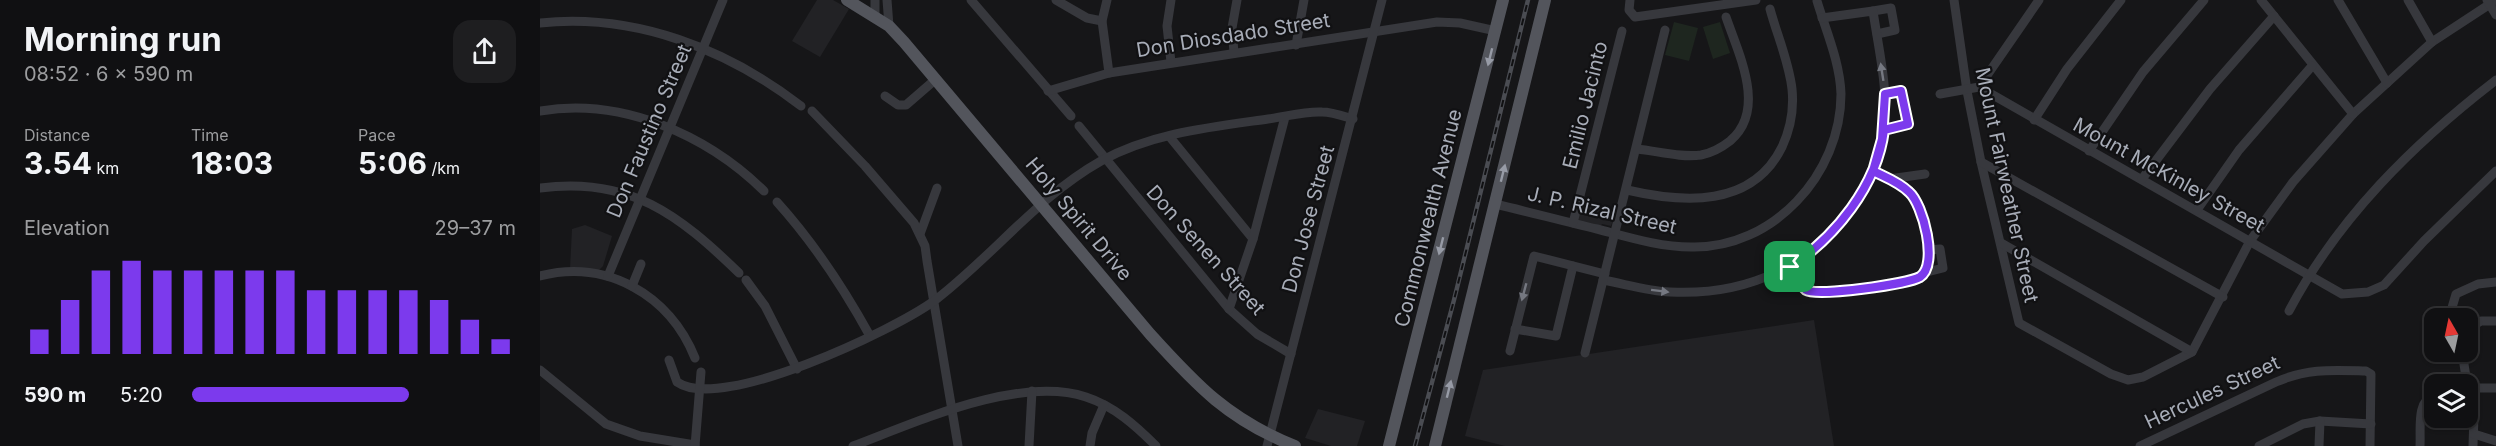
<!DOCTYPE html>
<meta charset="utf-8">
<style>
:root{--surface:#101012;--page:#1e1e20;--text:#f1f3f6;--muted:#9c9d9f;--line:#303032;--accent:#7c3aed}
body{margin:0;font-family:Inter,sans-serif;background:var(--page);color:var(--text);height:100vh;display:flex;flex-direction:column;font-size:22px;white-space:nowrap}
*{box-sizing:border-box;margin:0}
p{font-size:20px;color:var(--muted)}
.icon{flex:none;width:33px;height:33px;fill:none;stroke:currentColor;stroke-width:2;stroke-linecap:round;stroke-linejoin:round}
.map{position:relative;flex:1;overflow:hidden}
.details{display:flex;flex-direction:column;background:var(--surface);width:540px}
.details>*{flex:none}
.needle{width:39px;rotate:351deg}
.controls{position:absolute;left:1884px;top:308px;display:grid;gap:12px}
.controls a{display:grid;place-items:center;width:54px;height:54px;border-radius:12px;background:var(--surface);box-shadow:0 2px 4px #0004,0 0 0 2px var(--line);font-size:30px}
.pin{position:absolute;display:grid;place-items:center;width:51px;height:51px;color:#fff;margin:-26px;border-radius:12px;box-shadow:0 3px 9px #0006}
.round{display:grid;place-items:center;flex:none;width:63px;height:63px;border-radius:18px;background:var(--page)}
.overview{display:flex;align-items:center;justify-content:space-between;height:102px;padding:0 24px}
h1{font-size:33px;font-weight:700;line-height:45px}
.metrics{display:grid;grid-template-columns:repeat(3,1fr);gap:9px;height:102px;padding:6px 24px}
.metrics div{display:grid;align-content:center}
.metrics b{font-size:30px;font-weight:700}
.metrics small{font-size:16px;font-weight:400}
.metrics p{font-size:16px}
.chart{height:168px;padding:12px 24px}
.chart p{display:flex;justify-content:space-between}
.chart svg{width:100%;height:108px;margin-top:6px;stroke:var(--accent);stroke-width:6}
ul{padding:0 24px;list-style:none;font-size:20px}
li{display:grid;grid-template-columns:96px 72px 1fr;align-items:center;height:45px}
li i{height:15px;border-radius:8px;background:var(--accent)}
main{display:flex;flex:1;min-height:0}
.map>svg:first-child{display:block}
.built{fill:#222225}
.green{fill:#1e261f}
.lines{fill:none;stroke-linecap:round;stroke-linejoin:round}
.minor{stroke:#37383d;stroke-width:9}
.major{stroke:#53555c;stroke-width:12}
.rail-casing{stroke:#4a4c52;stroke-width:4.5}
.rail{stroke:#111113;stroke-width:2;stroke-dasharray:7;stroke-linecap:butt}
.oneway{fill:#979ba6}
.oneway2{fill:#757881}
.route-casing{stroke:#fff;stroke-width:12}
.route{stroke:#7c3aed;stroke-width:8}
.labels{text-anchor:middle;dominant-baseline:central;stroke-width:4.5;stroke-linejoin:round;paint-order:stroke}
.street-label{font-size:20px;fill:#a8adb8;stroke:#111113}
</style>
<main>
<section class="details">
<div class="overview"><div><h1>Morning run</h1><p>08:52 · 6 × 590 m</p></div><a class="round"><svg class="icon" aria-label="share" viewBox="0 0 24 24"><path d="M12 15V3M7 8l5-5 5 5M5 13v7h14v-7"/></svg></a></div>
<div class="metrics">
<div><p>Distance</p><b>3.54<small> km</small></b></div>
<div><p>Time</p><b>18:03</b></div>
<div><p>Pace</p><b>5:06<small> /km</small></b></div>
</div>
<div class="chart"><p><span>Elevation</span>29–37 m</p>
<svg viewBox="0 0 160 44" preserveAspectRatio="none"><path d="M5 44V34M15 44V22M25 44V10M35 44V6M45 44V10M55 44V10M65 44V10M75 44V10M85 44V10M95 44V18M105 44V18M115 44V18M125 44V18M135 44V22M145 44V30M155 44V38"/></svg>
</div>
<ul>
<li><b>590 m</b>5:20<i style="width:67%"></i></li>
</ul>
</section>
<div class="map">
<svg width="1956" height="446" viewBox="0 0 1956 446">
<rect width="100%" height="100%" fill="#161618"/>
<!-- built -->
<g class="built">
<polygon points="277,0 293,0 309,9 280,57 252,41"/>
<polygon points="1040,204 1075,213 1071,226 1062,224 1060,227 1036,220"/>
<polygon points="45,225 72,236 63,266 58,271 30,269 32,229"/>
<polygon points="1274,320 1294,446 965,446 925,436 943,370"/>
<polygon points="778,409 825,421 817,446 791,446 765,438"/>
</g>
<!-- green -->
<g class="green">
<polygon points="1134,22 1158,28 1149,61 1125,55"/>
<polygon points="1180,22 1190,53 1173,59 1163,27"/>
</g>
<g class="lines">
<!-- minor -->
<g class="minor">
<polyline points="335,0 335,17"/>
<polyline points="347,0 349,26"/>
<polyline points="431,0 531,116"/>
<polyline points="516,0 547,18 562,21"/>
<polyline points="567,0 562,21 569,73"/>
<polyline points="631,0 627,26 631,62"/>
<polyline points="1090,0 1089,10 1095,17 1216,0"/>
<polyline points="1414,0 1427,91 1441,162 1479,323 1571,374 1588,380 1603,377 1652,352 1710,241 1753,182 1813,114 1892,42 1956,0"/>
<polyline points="1721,0 1813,114"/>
<polyline points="1798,0 1847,83"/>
<polyline points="1868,0 1892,42"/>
<polyline points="1947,0 1956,15"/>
<polyline points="1333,11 1351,8 1355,30 1337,34"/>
<path d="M 0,23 C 95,13 187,49 261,106"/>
<polyline points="756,45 764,0"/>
<polyline points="694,53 692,28 697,0"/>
<polyline points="1439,87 1802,294 1828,292 1844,285 1884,241 1956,171"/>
<polyline points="508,91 569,73 897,22 920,23 956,31"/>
<polyline points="1400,94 1439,87 1499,0"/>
<polyline points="345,96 358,105 366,105 396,79"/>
<path d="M 0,111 C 82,97 167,135 224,191"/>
<polyline points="272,111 325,166 374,223 385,246 387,261 418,446"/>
<polyline points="1494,120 1527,69 1581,0"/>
<polyline points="539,126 689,309 717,334 751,354"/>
<polyline points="1344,130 1368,123 1362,92 1345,94"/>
<polyline points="629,136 713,239"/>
<path d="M 1097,149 C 1117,151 1141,158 1161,155 C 1172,153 1181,148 1190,141 C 1227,110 1199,55 1186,17"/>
<polyline points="1549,151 1603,72 1664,0"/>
<polyline points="1441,162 1683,297"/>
<polyline points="1349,179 1385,174"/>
<polyline points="1602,179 1670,89 1734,16"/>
<path d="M 0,188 C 90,176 139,215 199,273"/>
<path d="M 1087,190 C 1143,203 1212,208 1242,147 C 1250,130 1254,109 1252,89 C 1249,62 1237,35 1230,9"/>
<path d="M 237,202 C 274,243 303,287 330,336"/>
<path d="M 955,204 C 989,212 1023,221 1057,229 C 1088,237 1119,247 1151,247 C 1233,249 1301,174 1301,94 C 1300,62 1286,31 1277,1"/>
<polyline points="1657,210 1699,150 1772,66"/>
<polyline points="1033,223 1082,31"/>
<polyline points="380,234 397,188"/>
<polyline points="1461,243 1652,352"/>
<path d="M 1250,267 C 1254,274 1260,286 1266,290 C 1279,298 1367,284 1381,276 C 1396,255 1388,209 1370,192 C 1360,183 1345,177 1333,171"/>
<polyline points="1383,273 1403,268 1400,249 1389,250"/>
<path d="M 0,276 C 67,259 130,295 155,358"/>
<polyline points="68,276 183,0"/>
<polyline points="206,280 225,306 257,369"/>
<path d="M 1063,280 C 1085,284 1108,291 1130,292 C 1206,296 1276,266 1316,200 C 1328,180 1339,161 1343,137 C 1350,95 1339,52 1333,11 L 1282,18"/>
<polyline points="92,286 101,264"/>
<polyline points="689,309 713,239 745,117"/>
<path d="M 1749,311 C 1798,218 1873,144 1956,80"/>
<polyline points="1914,318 1911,311 1916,294 1938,284 1956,282"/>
<polyline points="975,329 1016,336 1033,266"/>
<polyline points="1928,329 1941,321 1956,321"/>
<polyline points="970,351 994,256 1065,274"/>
<polyline points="1922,351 1927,384"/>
<polyline points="1045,353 1125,30"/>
<path d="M 129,360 L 137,382 C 181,413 354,330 394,301 C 452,257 497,197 561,161 C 612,133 671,127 728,119 C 745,117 764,111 782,112 C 792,112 803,116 813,119"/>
<polyline points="0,370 66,424 100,436 155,445"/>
<polyline points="1928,388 1934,415 1933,446"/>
<polyline points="1928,388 1956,388"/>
<polyline points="1934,434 1956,441"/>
<polyline points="155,446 161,372"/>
<path d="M 313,446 C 377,422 479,375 546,397 C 574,406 596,426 616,446"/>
<polyline points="489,446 492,391"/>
<polyline points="550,446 552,433 564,405"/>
<polyline points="727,446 842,0"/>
<path d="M 1600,446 L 1736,382 C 1768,368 1792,370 1826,371 L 1831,374 L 1830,446"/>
<polyline points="1719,446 1763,424 1780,421 1831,424"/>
<polyline points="1779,446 1780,421"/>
<path d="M 1880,446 C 1881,429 1876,401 1894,395"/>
</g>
<!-- major -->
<g class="major">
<path d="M 307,0 L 349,26 L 364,42 L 610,334 C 657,386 689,420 755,446"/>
<polyline points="849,446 963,0"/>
<polyline points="895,446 1005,0"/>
</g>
<defs>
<polyline id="rail" points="875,446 914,300 988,0"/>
</defs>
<!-- rail casing -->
<use href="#rail" class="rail-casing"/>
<!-- rail -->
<use href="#rail" class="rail"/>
</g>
<!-- one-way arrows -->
<defs><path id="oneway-solid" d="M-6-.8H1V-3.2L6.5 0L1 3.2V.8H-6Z" transform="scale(1.5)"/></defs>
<g class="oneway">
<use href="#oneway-solid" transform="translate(950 57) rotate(104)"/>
<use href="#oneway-solid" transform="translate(963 173) rotate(-76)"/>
<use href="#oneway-solid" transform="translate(901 246) rotate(104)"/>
<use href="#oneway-solid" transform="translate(909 389) rotate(-76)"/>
</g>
<g class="oneway2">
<use href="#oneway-solid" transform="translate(1342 72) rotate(-99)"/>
<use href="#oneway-solid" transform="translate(1120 291) rotate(7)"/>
<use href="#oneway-solid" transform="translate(984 292) rotate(105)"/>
</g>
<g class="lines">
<defs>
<path id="route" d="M 1250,267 C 1254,274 1260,285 1266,290 C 1277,297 1368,284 1380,277 C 1399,265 1383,204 1369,192 C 1359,182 1345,177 1333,171 L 1342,139 L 1345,94 L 1361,91 L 1368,124 L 1344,130 C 1337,186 1295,237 1250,267"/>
</defs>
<!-- route casing -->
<use href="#route" class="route-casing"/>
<!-- route -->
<use href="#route" class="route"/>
</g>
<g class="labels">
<!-- street labels -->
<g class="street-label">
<text transform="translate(693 35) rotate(-9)">Don Diosdado Street</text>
<text transform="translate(1045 105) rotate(-76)">Emilio Jacinto</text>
<text transform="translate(109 131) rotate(-67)">Don Faustino Street</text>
<text transform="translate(1629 175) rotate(29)">Mount McKinley Street</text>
<text transform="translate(1467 185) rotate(78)">Mount Fairweather Street</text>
<text transform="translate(1062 210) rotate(13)">J. P. Rizal Street</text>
<text transform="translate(888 218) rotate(-76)">Commonwealth Avenue</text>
<text transform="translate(539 219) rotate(50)">Holy Spirit Drive</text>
<text transform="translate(768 219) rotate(-75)">Don Jose Street</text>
<text transform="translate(666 250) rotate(48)">Don Senen Street</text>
<text transform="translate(1672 392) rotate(-25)">Hercules Street</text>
</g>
</g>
</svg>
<div class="controls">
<a><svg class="needle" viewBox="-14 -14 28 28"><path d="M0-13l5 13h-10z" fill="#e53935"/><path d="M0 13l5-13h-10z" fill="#9c9d9f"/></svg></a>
<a><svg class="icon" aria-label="layers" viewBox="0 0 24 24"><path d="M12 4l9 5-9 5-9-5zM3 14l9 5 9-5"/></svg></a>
</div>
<div class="pin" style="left:1250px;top:267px;background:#1e9e55"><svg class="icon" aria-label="arrive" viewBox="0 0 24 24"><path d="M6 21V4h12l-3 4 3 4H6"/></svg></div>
</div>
</main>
